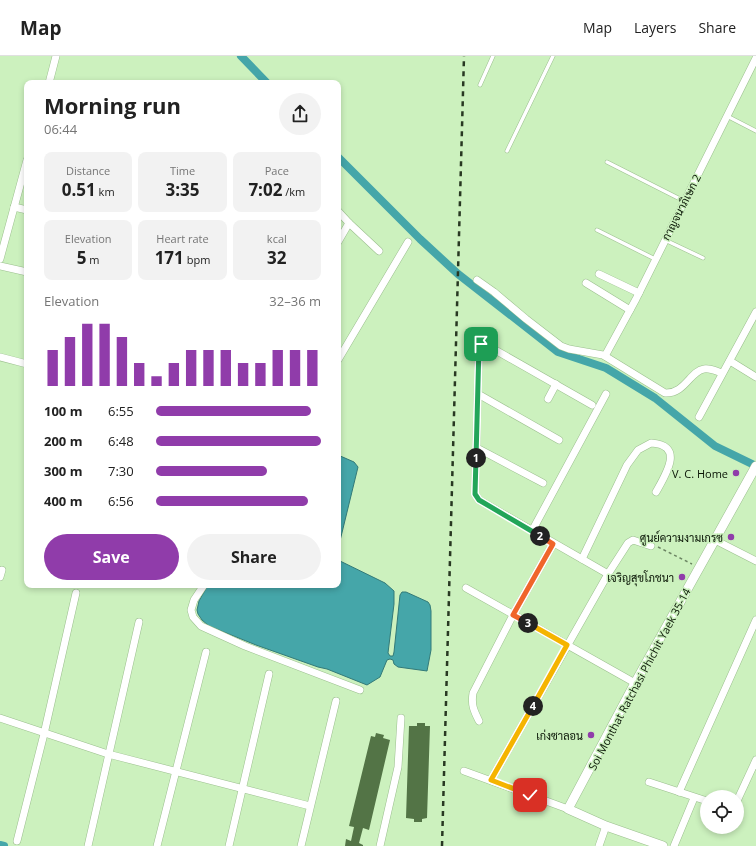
<!DOCTYPE html>
<meta charset="utf-8">
<style>
:root{--surface:#fff;--page:#f2f2f2;--text:#222;--muted:#767676;--line:#e0e0e0;--accent:#903caa}
body{margin:0;font-family:"Open Sans",Sarabun,sans-serif;background:var(--page);color:var(--text);height:100vh;display:flex;flex-direction:column;font-size:15px;white-space:nowrap}
*{box-sizing:border-box;margin:0}
p{font-size:13px;color:var(--muted)}
.icon{flex:none;width:22px;height:22px;fill:none;stroke:currentColor;stroke-width:2;stroke-linecap:round;stroke-linejoin:round}
.map{position:relative;flex:1;overflow:hidden}
.details{position:absolute;left:24px;top:24px;width:317px;height:508px;display:flex;flex-direction:column;background:var(--surface);border-radius:8px;box-shadow:0 2px 6px #0003}
.details>*{flex:none}
.tools{position:absolute;left:700px;top:734px;display:grid;gap:8px}
.tools a{display:grid;place-items:center;width:44px;height:44px;border-radius:50%;background:var(--surface);box-shadow:0 2px 6px #0003;font-size:20px}
.pin{position:absolute;display:grid;place-items:center;width:34px;height:34px;color:#fff;margin:-17px;border-radius:8px;box-shadow:0 2px 6px #0006}
.km{position:absolute;width:20px;height:20px;margin:-10px;border-radius:50%;background:#222;color:#fff;font-size:11px;line-height:20px;text-align:center}
.round{display:grid;place-items:center;flex:none;width:42px;height:42px;border-radius:21px;background:var(--page)}
.overview{display:flex;align-items:center;justify-content:space-between;height:68px;padding:0 20px}
h1{font-size:22px;font-weight:700;line-height:30px}
.metrics{display:grid;grid-template-columns:repeat(3,1fr);gap:6px;height:68px;padding:4px 20px}
.metrics div{display:grid;align-content:center;border-radius:8px;background:var(--page);text-align:center}
.metrics b{font-size:17px;font-weight:700}
.metrics small{font-size:11px;font-weight:400}
.metrics p{font-size:11px}
.chart{height:112px;padding:8px 20px}
.chart p{display:flex;justify-content:space-between}
.chart svg{width:100%;height:72px;margin-top:4px;stroke:var(--accent);stroke-width:6}
.cta{display:flex;gap:8px;margin-top:auto;padding:8px 20px}
.cta a{flex:1;height:46px;border-radius:24px;background:var(--accent);color:#fff;font-size:16px;font-weight:700;line-height:46px;text-align:center}
.cta a+a{background:var(--page);color:var(--text)}
ul{padding:0 20px;list-style:none;font-size:13px}
li{display:grid;grid-template-columns:64px 48px 1fr;align-items:center;height:30px}
li i{height:10px;border-radius:5px;background:var(--accent)}
header{display:flex;align-items:center;gap:24px;box-sizing:border-box;height:56px;padding:0 20px;background:var(--surface);border-bottom:1px solid var(--line)}
header strong{font-size:19px}
nav{display:flex;gap:22px;margin-inline-start:auto;font-size:14px}
.map>svg:first-child{display:block}
.water{fill:#45a6a9;stroke:#337a78}
.lines{fill:none;stroke-linecap:round;stroke-linejoin:round}
.canal{stroke:#45a6a9;stroke-width:8}
.building{fill:#537446}
.service-casing{stroke:#9bbf8e;stroke-width:4.5}
.minor-casing{stroke:#9bbf8e;stroke-width:8}
.tertiary-casing{stroke:#9bbf8e;stroke-width:10}
.path{stroke:#6c8563;stroke-width:1.5;stroke-dasharray:3 3;stroke-linecap:butt}
.service{stroke:#fff;stroke-width:3.5}
.minor{stroke:#fff;stroke-width:7}
.tertiary{stroke:#fff;stroke-width:9}
.rail{stroke:#283822;stroke-width:2.5;stroke-dasharray:5 5;stroke-linecap:butt}
.split-1-casing{stroke:#fff;stroke-width:8}
.split-2-casing{stroke:#fff;stroke-width:8}
.split-3-casing{stroke:#fff;stroke-width:8}
.split-4-casing{stroke:#fff;stroke-width:8}
.split-5-casing{stroke:#fff;stroke-width:8}
.split-1{stroke:#22a559;stroke-width:5}
.split-2{stroke:#22a559;stroke-width:5}
.split-3{stroke:#f0652b;stroke-width:5}
.split-4{stroke:#f5b400;stroke-width:5}
.split-5{stroke:#f5b400;stroke-width:5}
.poi-dot{fill:#903caa;stroke:#ccf1be;stroke-width:1.5}
.labels{text-anchor:middle;dominant-baseline:central;stroke-width:3;stroke-linejoin:round;paint-order:stroke}
.street-label{font-size:11px;fill:#081404;stroke:#ccf1be}
.poi-label{font-size:11px;fill:#081404;stroke:#ccf1be;text-anchor:end}
</style>
<header>
<strong>Map</strong>
<nav><a>Map</a><a>Layers</a><a>Share</a></nav>
</header>
<div class="map">
<svg width="756" height="790" viewBox="0 0 756 790">
<rect width="100%" height="100%" fill="#ccf1be"/>
<!-- water -->
<g class="water">
<polygon points="338,399 354,406 358,411 338,493"/>
<polygon points="338,504 385,527 394,535 394,548 388,597 390,600 393,600 394,596 400,539 402,536 406,536 428,546 430,549 431,555 431,594 427,615 398,611 394,608 393,604 390,603 387,604 380,621 367,629 327,613 318,611 256,589 209,570 202,564 198,558 197,554 199,545 208,529 338,529"/>
</g>
<g class="lines">
<!-- canal -->
<g class="canal">
<polyline points="241,0 267,27"/>
<polyline points="338,101 420,183 458,218 558,296 606,312 655,342 715,390 756,410"/>
<polyline points="0,789 4,790"/>
</g>
</g>
<!-- building -->
<g class="building">
<polygon points="417,667 425,667 425,670 430,670 427,762 422,763 422,766 414,766 414,763 406,762 409,670 417,670"/>
<polygon points="376,677 384,679 383,682 390,684 369,774 363,772 359,787 363,789 363,790 345,790 346,783 351,785 354,771 349,770 371,680 375,681"/>
</g>
<g class="lines">
<defs>
<g id="service">
<polyline points="480,29 493,0"/>
<polyline points="727,60 756,75"/>
<polyline points="507,95 553,0"/>
<polyline points="607,106 684,145"/>
<polyline points="597,174 655,203"/>
<polyline points="665,184 703,202"/>
</g>
<g id="minor">
<polyline points="49,27 56,0"/>
<polyline points="14,151 27,154"/>
<polyline points="338,155 349,167 338,186"/>
<polyline points="349,167 379,195"/>
<polyline points="0,203 27,104"/>
<polyline points="0,210 27,216"/>
<polyline points="599,218 639,237"/>
<path d="M 477,224 L 494,236 L 526,263 L 561,290 L 569,293 L 603,299 L 665,337 C 685,338 690,315 704,313 C 710,312 716,315 722,317"/>
<polyline points="586,227 630,254"/>
<polyline points="605,300 636,243 756,2"/>
<polyline points="0,301 27,308"/>
<polyline points="338,304 408,186"/>
<polyline points="730,305 756,321"/>
<polyline points="478,338 559,384"/>
<polyline points="548,343 556,328"/>
<polyline points="592,349 483,287 481,288 479,290 475,438 479,444 608,518"/>
<polyline points="699,361 756,256"/>
<polyline points="477,392 543,427"/>
<polyline points="532,475 606,338"/>
<polyline points="715,484 756,505"/>
<path d="M 582,503 L 627,409 L 638,394 L 651,387 C 685,389 666,418 656,436"/>
<polyline points="0,521 2,514"/>
<polyline points="204,529 194,544 191,554 193,561 201,570 245,590 360,634"/>
<polyline points="466,532 635,627"/>
<polyline points="0,662 108,698 310,750"/>
<path d="M 479,665 C 474,655 471,649 473,637 L 513,559 L 553,488"/>
<polyline points="464,715 568,753"/>
<polyline points="491,724 608,518 628,487 633,484 651,490"/>
<polyline points="649,726 707,745"/>
<polyline points="679,736 756,564"/>
<polyline points="737,745 756,704"/>
<polyline points="17,785 44,678 76,537"/>
<polyline points="88,790 139,566"/>
<polyline points="157,790 206,596"/>
<polyline points="229,790 269,618"/>
<polyline points="301,790 336,645"/>
<polyline points="380,790 398,711 401,662"/>
<polyline points="599,790 606,770"/>
<polyline points="674,790 694,742"/>
</g>
<polyline id="tertiary" points="663,790 606,770 568,753 635,627 756,410"/>
</defs>
<!-- service casing -->
<use href="#service" class="service-casing"/>
<!-- minor casing -->
<use href="#minor" class="minor-casing"/>
<!-- tertiary casing -->
<use href="#tertiary" class="tertiary-casing"/>
<!-- path -->
<polyline class="path" points="658,491 692,508"/>
<!-- service -->
<use href="#service" class="service"/>
<!-- minor -->
<use href="#minor" class="minor"/>
<!-- tertiary -->
<use href="#tertiary" class="tertiary"/>
<!-- rail -->
<polyline class="rail" points="442,790 464,0"/>
</g>
<g class="lines">
<defs>
<polyline id="split-1" points="476,402 479,290 481,288"/>
<polyline id="split-2" points="476,402 475,438 479,444 540,480"/>
<polyline id="split-3" points="528,567 513,559 553,488 540,480"/>
<polyline id="split-4" points="528,567 567,589 533,650"/>
<polyline id="split-5" points="530,739 491,724 533,650"/>
</defs>
<!-- split-1 casing -->
<use href="#split-1" class="split-1-casing"/>
<!-- split-2 casing -->
<use href="#split-2" class="split-2-casing"/>
<!-- split-3 casing -->
<use href="#split-3" class="split-3-casing"/>
<!-- split-4 casing -->
<use href="#split-4" class="split-4-casing"/>
<!-- split-5 casing -->
<use href="#split-5" class="split-5-casing"/>
<!-- split-1 -->
<use href="#split-1" class="split-1"/>
<!-- split-2 -->
<use href="#split-2" class="split-2"/>
<!-- split-3 -->
<use href="#split-3" class="split-3"/>
<!-- split-4 -->
<use href="#split-4" class="split-4"/>
<!-- split-5 -->
<use href="#split-5" class="split-5"/>
</g>
<!-- markers -->
<g class="poi-dot">
<circle cx="736" cy="417" r="4"/>
<circle cx="731" cy="481" r="4"/>
<circle cx="682" cy="521" r="4"/>
<circle cx="591" cy="679" r="4"/>
</g>
<g class="labels">
<!-- street labels -->
<g class="street-label">
<text transform="translate(681 151) rotate(-63)">กาญจนาภิเษก 2</text>
<text transform="translate(639 623) rotate(-62)">Soi Monthat Ratchasi Phichit Yaek 35-14</text>
</g>
<!-- poi labels -->
<g class="poi-label">
<text x="728" y="417">V. C. Home</text>
<text x="723" y="481">ศูนย์ความงามเกรซ</text>
<text x="674" y="521">เจริญสุขโภชนา</text>
<text x="583" y="679">เก่งซาลอน</text>
</g>
</g>
</svg>
<div class="tools">
<a><svg class="icon" aria-label="locate" viewBox="0 0 24 24"><circle cx="12" cy="12" r="6"/><path d="M12 2v4M12 18v4M2 12h4M18 12h4"/></svg></a>
</div>
<div class="pin" style="left:481px;top:288px;background:#1e9e55"><svg class="icon" aria-label="arrive" viewBox="0 0 24 24"><path d="M6 21V4h12l-3 4 3 4H6"/></svg></div>
<div class="pin" style="left:530px;top:739px;background:#d93025"><svg class="icon" aria-label="check" viewBox="0 0 24 24"><path d="M5 12l5 5 9-10"/></svg></div>
<b class="km" style="left:476px;top:402px">1</b>
<b class="km" style="left:540px;top:480px">2</b>
<b class="km" style="left:528px;top:567px">3</b>
<b class="km" style="left:533px;top:650px">4</b>
<section class="details">
<div class="overview"><div><h1>Morning run</h1><p>06:44</p></div><a class="round"><svg class="icon" aria-label="share" viewBox="0 0 24 24"><path d="M12 15V3M7 8l5-5 5 5M5 13v7h14v-7"/></svg></a></div>
<div class="metrics">
<div><p>Distance</p><b>0.51<small> km</small></b></div>
<div><p>Time</p><b>3:35</b></div>
<div><p>Pace</p><b>7:02<small> /km</small></b></div>
</div>
<div class="metrics">
<div><p>Elevation</p><b>5<small> m</small></b></div>
<div><p>Heart rate</p><b>171<small> bpm</small></b></div>
<div><p>kcal</p><b>32</b></div>
</div>
<div class="chart"><p><span>Elevation</span>32–36 m</p>
<svg viewBox="0 0 160 44" preserveAspectRatio="none"><path d="M5 44V22M15 44V14M25 44V6M35 44V6M45 44V14M55 44V30M65 44V38M75 44V30M85 44V22M95 44V22M105 44V22M115 44V30M125 44V30M135 44V22M145 44V22M155 44V22"/></svg>
</div>
<ul>
<li><b>100 m</b>6:55<i style="width:94%"></i></li>
<li><b>200 m</b>6:48<i style="width:100%"></i></li>
<li><b>300 m</b>7:30<i style="width:67%"></i></li>
<li><b>400 m</b>6:56<i style="width:92%"></i></li>
</ul>
<div class="cta"><a>Save</a><a>Share</a></div>
</section>
</div>
